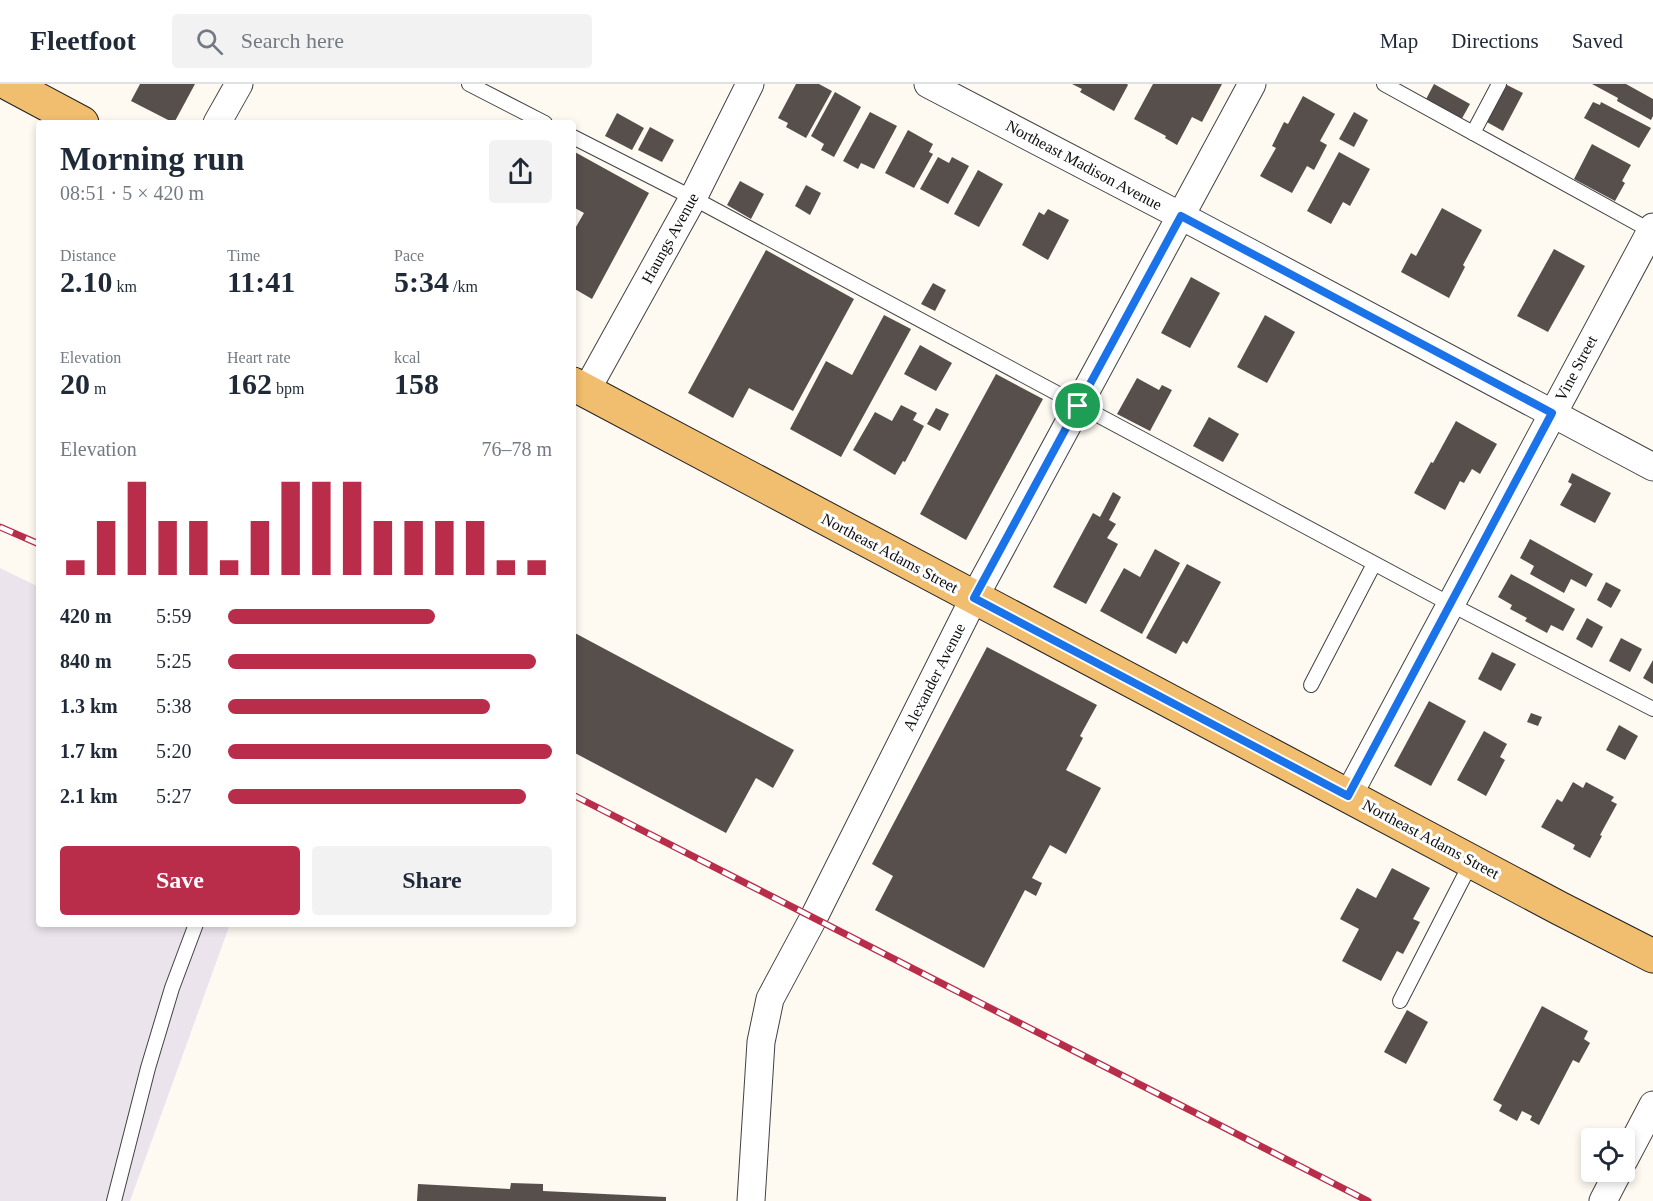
<!DOCTYPE html>
<meta charset="utf-8">
<style>
:root{--surface:#fff;--page:#f2f2f3;--text:#1f2937;--muted:#747a83;--line:#e0e1e3;--accent:#b92d4b}
body{margin:0;font-family:Georgia,serif;background:var(--page);color:var(--text);height:100vh;display:flex;flex-direction:column;font-size:22px;white-space:nowrap}
*{box-sizing:border-box;margin:0}
p{font-size:20px;color:var(--muted)}
.icon{flex:none;width:33px;height:33px;fill:none;stroke:currentColor;stroke-width:2;stroke-linecap:round;stroke-linejoin:round}
.map{position:relative;flex:1;overflow:hidden}
.panel{position:absolute;left:36px;top:36px;width:540px;height:807px;display:flex;flex-direction:column;background:var(--surface);border-radius:6px;box-shadow:0 3px 9px #0003}
.panel>*{flex:none}
.tools{position:absolute;left:1581px;top:1044px;display:grid;gap:12px}
.tools a{display:grid;place-items:center;width:54px;height:54px;border-radius:6px;background:var(--surface);box-shadow:0 3px 9px #0003;font-size:30px}
.pin{position:absolute;display:grid;place-items:center;width:51px;height:51px;color:#fff;margin:-26px;border:3px solid #fff;border-radius:50%;box-shadow:0 2px 6px #0007}
.round{display:grid;place-items:center;flex:none;width:63px;height:63px;border-radius:6px;background:var(--page)}
.summary{display:flex;align-items:center;justify-content:space-between;height:102px;padding:0 24px}
h1{font-size:33px;font-weight:800;line-height:45px}
.metrics{display:grid;grid-template-columns:repeat(3,1fr);gap:9px;height:102px;padding:6px 24px}
.metrics div{display:grid;align-content:center}
.metrics b{font-size:30px;font-weight:800}
.metrics small{font-size:16px;font-weight:400}
.metrics p{font-size:16px}
.chart{height:168px;padding:12px 24px}
.chart p{display:flex;justify-content:space-between}
.chart svg{width:100%;height:108px;margin-top:6px;stroke:var(--accent);stroke-width:6}
.button{display:flex;gap:12px;margin-top:auto;padding:12px 24px}
.button a{flex:1;height:69px;border-radius:6px;background:var(--accent);color:#fff;font-size:24px;font-weight:800;line-height:69px;text-align:center}
.button a+a{background:var(--page);color:var(--text)}
ul{padding:0 24px;list-style:none;font-size:20px}
li{display:grid;grid-template-columns:96px 72px 1fr;align-items:center;height:45px}
li i{height:15px;border-radius:8px;background:var(--accent)}
header{display:flex;align-items:center;gap:36px;box-sizing:border-box;height:84px;padding:0 30px;background:var(--surface);border-bottom:2px solid var(--line)}
header strong{font-size:28px}
nav{display:flex;gap:33px;margin-inline-start:auto;font-size:21px}
.search{width:420px;height:54px;background:var(--page);display:flex;align-items:center;gap:15px;box-sizing:border-box;padding:0 21px;border-radius:6px;color:var(--muted);font-size:22px}
.map>svg:first-child{display:block}
.industrial{fill:#ebe4ed}
.building{fill:#574f4c}
.lines{fill:none;stroke-linecap:round;stroke-linejoin:round}
.lane-casing{stroke:#424242;stroke-width:16}
.street-casing{stroke:#424242;stroke-width:29}
.primary-casing{stroke:#202020;stroke-width:35}
.lane{stroke:#fff;stroke-width:14}
.street{stroke:#fff;stroke-width:27}
.primary{stroke:#f1bd6f;stroke-width:33}
.rail-casing{stroke:#b92d4b;stroke-width:7}
.rail{stroke:#fff;stroke-width:4.5;stroke-dasharray:14;stroke-linecap:butt}
.route-casing{stroke:#fff;stroke-width:12}
.route{stroke:#1a73e8;stroke-width:8}
.labels{text-anchor:middle;dominant-baseline:central;stroke-width:6;stroke-linejoin:round;paint-order:stroke}
.street-label{font-size:16px;fill:#0f0f0f;stroke:#fff}
</style>
<header>
<strong>Fleetfoot</strong>
<div class="search"><svg class="icon" aria-label="search" viewBox="0 0 24 24"><circle cx="10" cy="10" r="6"/><path d="M15 15l6 6"/></svg>Search here</div>
<nav><a>Map</a><a>Directions</a><a>Saved</a></nav>
</header>
<div class="map">
<svg width="1653" height="1117" viewBox="0 0 1653 1117">
<rect width="100%" height="100%" fill="#fefaf2"/>
<!-- industrial -->
<polygon class="industrial" points="0,484 39,503 39,840 230,840 130,1117 0,1117"/>
<!-- building -->
<g class="building">
<polygon points="140,0 195,0 174,39 131,17"/>
<polygon points="796,0 819,0 832,7 806,54 786,43 788,39 778,34"/>
<polygon points="1072,0 1127,0 1128,1 1114,27 1080,8 1082,5"/>
<polygon points="1153,0 1222,0 1202,38 1192,33 1177,61 1165,54 1166,52 1134,35"/>
<polygon points="1434,0 1470,20 1460,38 1424,19"/>
<polygon points="1505,0 1523,9 1503,47 1485,37"/>
<polygon points="1592,0 1626,0 1653,15 1653,32 1651,36 1617,17 1618,14"/>
<polygon points="835,8 861,23 834,73 821,66 824,60 811,52"/>
<polygon points="1303,12 1335,30 1320,57 1327,61 1314,86 1307,82 1292,109 1260,92 1276,64 1272,62 1284,38 1288,40"/>
<polygon points="1593,18 1600,21 1601,18 1651,44 1639,64 1584,34"/>
<polygon points="870,28 897,42 874,85 861,79 858,85 843,77"/>
<polygon points="1354,28 1368,36 1354,63 1339,55"/>
<polygon points="617,29 644,44 632,66 605,52"/>
<polygon points="650,43 674,56 662,78 638,66"/>
<polygon points="908,46 933,60 929,68 933,70 914,104 885,89"/>
<polygon points="1592,60 1631,81 1622,97 1625,99 1615,117 1574,95"/>
<polygon points="573,67 649,109 592,215 573,204 573,148 584,129 573,123"/>
<polygon points="1339,68 1370,85 1350,122 1343,118 1331,140 1307,127"/>
<polygon points="938,73 949,79 952,73 969,82 948,120 920,105"/>
<polygon points="978,86 1003,100 979,143 954,130"/>
<polygon points="740,97 764,110 751,135 727,121"/>
<polygon points="806,101 821,109 810,131 795,122"/>
<polygon points="1442,124 1482,146 1463,181 1465,183 1449,214 1401,188 1411,169 1416,172"/>
<polygon points="1048,125 1069,136 1048,176 1022,161 1039,128 1044,131"/>
<polygon points="1554,165 1585,182 1548,248 1517,232"/>
<polygon points="766,166 854,215 793,327 749,304 733,334 688,309"/>
<polygon points="1191,193 1220,209 1190,264 1161,249"/>
<polygon points="933,199 946,206 935,227 921,220"/>
<polygon points="884,231 911,245 841,373 790,345 826,277 852,291"/>
<polygon points="1265,231 1295,248 1267,299 1237,283"/>
<polygon points="920,261 952,279 936,307 904,290"/>
<polygon points="996,290 1043,315 966,456 920,430"/>
<polygon points="1137,294 1159,306 1162,301 1172,306 1150,347 1117,330"/>
<polygon points="901,321 917,329 913,336 924,342 905,378 903,377 895,391 853,366 875,328 892,337"/>
<polygon points="936,324 949,330 940,347 927,340"/>
<polygon points="1209,333 1239,350 1223,378 1193,362"/>
<polygon points="1456,337 1497,360 1480,390 1472,385 1464,399 1460,397 1445,426 1414,409 1431,378 1433,379"/>
<polygon points="1572,389 1611,409 1595,439 1560,421 1572,400 1568,398"/>
<polygon points="1113,408 1121,413 1109,436 1116,440 1107,454 1118,460 1086,520 1053,503 1093,429 1100,433"/>
<polygon points="1530,455 1593,490 1586,503 1571,495 1564,509 1530,490 1534,482 1520,474"/>
<polygon points="1155,465 1180,479 1142,550 1100,527 1124,484 1140,493"/>
<polygon points="1187,480 1221,498 1187,560 1183,557 1176,570 1146,554"/>
<polygon points="1511,490 1575,525 1563,547 1551,541 1547,549 1525,537 1527,534 1510,525 1512,521 1498,513"/>
<polygon points="1606,498 1621,506 1611,524 1597,516"/>
<polygon points="1587,534 1603,543 1592,564 1576,555"/>
<polygon points="573,548 794,666 773,704 756,694 726,749 573,668"/>
<polygon points="1621,554 1642,565 1630,588 1609,577"/>
<polygon points="987,563 1097,621 1080,652 1083,654 1066,686 1101,704 1066,770 1050,761 1032,794 1042,799 1036,812 1025,806 984,884 875,826 893,792 872,780"/>
<polygon points="1492,568 1516,580 1501,607 1478,595"/>
<polygon points="1653,576 1653,600 1643,594"/>
<polygon points="1429,617 1466,637 1431,702 1394,682"/>
<polygon points="1531,629 1542,633 1538,642 1527,638"/>
<polygon points="1619,641 1638,652 1625,676 1606,666"/>
<polygon points="1484,647 1507,660 1500,673 1505,676 1486,712 1457,696"/>
<polygon points="1573,698 1583,704 1586,698 1614,713 1611,717 1617,720 1600,751 1602,752 1590,774 1573,765 1575,761 1541,743 1557,715 1562,718"/>
<polygon points="1392,784 1430,804 1413,835 1420,838 1403,870 1397,867 1381,897 1342,877 1359,845 1340,835 1357,804 1376,814"/>
<polygon points="1542,922 1588,947 1584,955 1590,959 1579,979 1573,976 1539,1041 1530,1036 1532,1032 1522,1027 1517,1037 1499,1027 1502,1021 1493,1016"/>
<polygon points="1407,926 1428,938 1406,980 1384,968"/>
<polygon points="511,1099 543,1100 543,1107 666,1113 666,1117 417,1117 418,1100 510,1105"/>
</g>
<g class="lines">
<defs>
<g id="lane">
<polyline points="469,0 545,39"/>
<polyline points="1384,0 1653,148"/>
<polyline points="1473,49 1499,0"/>
<polyline points="573,53 693,114 1450,520 1653,625"/>
<polyline points="1311,601 1374,480"/>
<polyline points="1400,917 1472,777"/>
<polyline points="114,1117 148,984 172,904 196,840"/>
</g>
<g id="street">
<polyline points="928,0 1181,132 1653,383"/>
<polyline points="217,39 239,0"/>
<polyline points="586,307 693,114 750,0"/>
<polyline points="1348,712 1653,143"/>
<polyline points="1624,1076 1653,1021"/>
<polyline points="751,1117 761,958 770,915 814,833 974,514 1252,0"/>
<polyline points="1603,1117 1618,1088"/>
</g>
<g id="primary">
<polyline points="9,0 82,39"/>
<polyline points="573,300 1559,824 1653,872"/>
</g>
</defs>
<!-- lane casing -->
<use href="#lane" class="lane-casing"/>
<!-- street casing -->
<use href="#street" class="street-casing"/>
<!-- primary casing -->
<use href="#primary" class="primary-casing"/>
<!-- lane -->
<use href="#lane" class="lane"/>
<!-- street -->
<use href="#street" class="street"/>
<!-- primary -->
<use href="#primary" class="primary"/>
<defs>
<g id="rail">
<polyline points="0,443 39,460"/>
<polyline points="573,711 1368,1117"/>
</g>
</defs>
<!-- rail casing -->
<use href="#rail" class="rail-casing"/>
<!-- rail -->
<use href="#rail" class="rail"/>
</g>
<g class="lines">
<defs>
<polygon id="route" points="1181,132 1552,329 1348,712 974,514"/>
</defs>
<!-- route casing -->
<use href="#route" class="route-casing"/>
<!-- route -->
<use href="#route" class="route"/>
</g>
<g class="labels">
<!-- street labels -->
<g class="street-label">
<text transform="translate(1084 81) rotate(28)">Northeast Madison Avenue</text>
<text transform="translate(670 154) rotate(-61)">Haungs Avenue</text>
<text transform="translate(1576 284) rotate(-62)">Vine Street</text>
<text transform="translate(890 469) rotate(28)">Northeast Adams Street</text>
<text transform="translate(934 593) rotate(-63)">Alexander Avenue</text>
<text transform="translate(1431 755) rotate(28)">Northeast Adams Street</text>
</g>
</g>
</svg>
<div class="tools">
<a><svg class="icon" aria-label="locate" viewBox="0 0 24 24"><circle cx="12" cy="12" r="6"/><path d="M12 2v4M12 18v4M2 12h4M18 12h4"/></svg></a>
</div>
<div class="pin" style="left:1078px;top:322px;background:#1e9e55"><svg class="icon" aria-label="arrive" viewBox="0 0 24 24"><path d="M6 21V4h12l-3 4 3 4H6"/></svg></div>
<section class="panel">
<div class="summary"><div><h1>Morning run</h1><p>08:51 · 5 × 420 m</p></div><a class="round"><svg class="icon" aria-label="share" viewBox="0 0 24 24"><path d="M12 15V3M7 8l5-5 5 5M5 13v7h14v-7"/></svg></a></div>
<div class="metrics">
<div><p>Distance</p><b>2.10<small> km</small></b></div>
<div><p>Time</p><b>11:41</b></div>
<div><p>Pace</p><b>5:34<small> /km</small></b></div>
</div>
<div class="metrics">
<div><p>Elevation</p><b>20<small> m</small></b></div>
<div><p>Heart rate</p><b>162<small> bpm</small></b></div>
<div><p>kcal</p><b>158</b></div>
</div>
<div class="chart"><p><span>Elevation</span>76–78 m</p>
<svg viewBox="0 0 160 44" preserveAspectRatio="none"><path d="M5 44V38M15 44V22M25 44V6M35 44V22M45 44V22M55 44V38M65 44V22M75 44V6M85 44V6M95 44V6M105 44V22M115 44V22M125 44V22M135 44V22M145 44V38M155 44V38"/></svg>
</div>
<ul>
<li><b>420 m</b>5:59<i style="width:64%"></i></li>
<li><b>840 m</b>5:25<i style="width:95%"></i></li>
<li><b>1.3 km</b>5:38<i style="width:81%"></i></li>
<li><b>1.7 km</b>5:20<i style="width:100%"></i></li>
<li><b>2.1 km</b>5:27<i style="width:92%"></i></li>
</ul>
<div class="button"><a>Save</a><a>Share</a></div>
</section>
</div>
